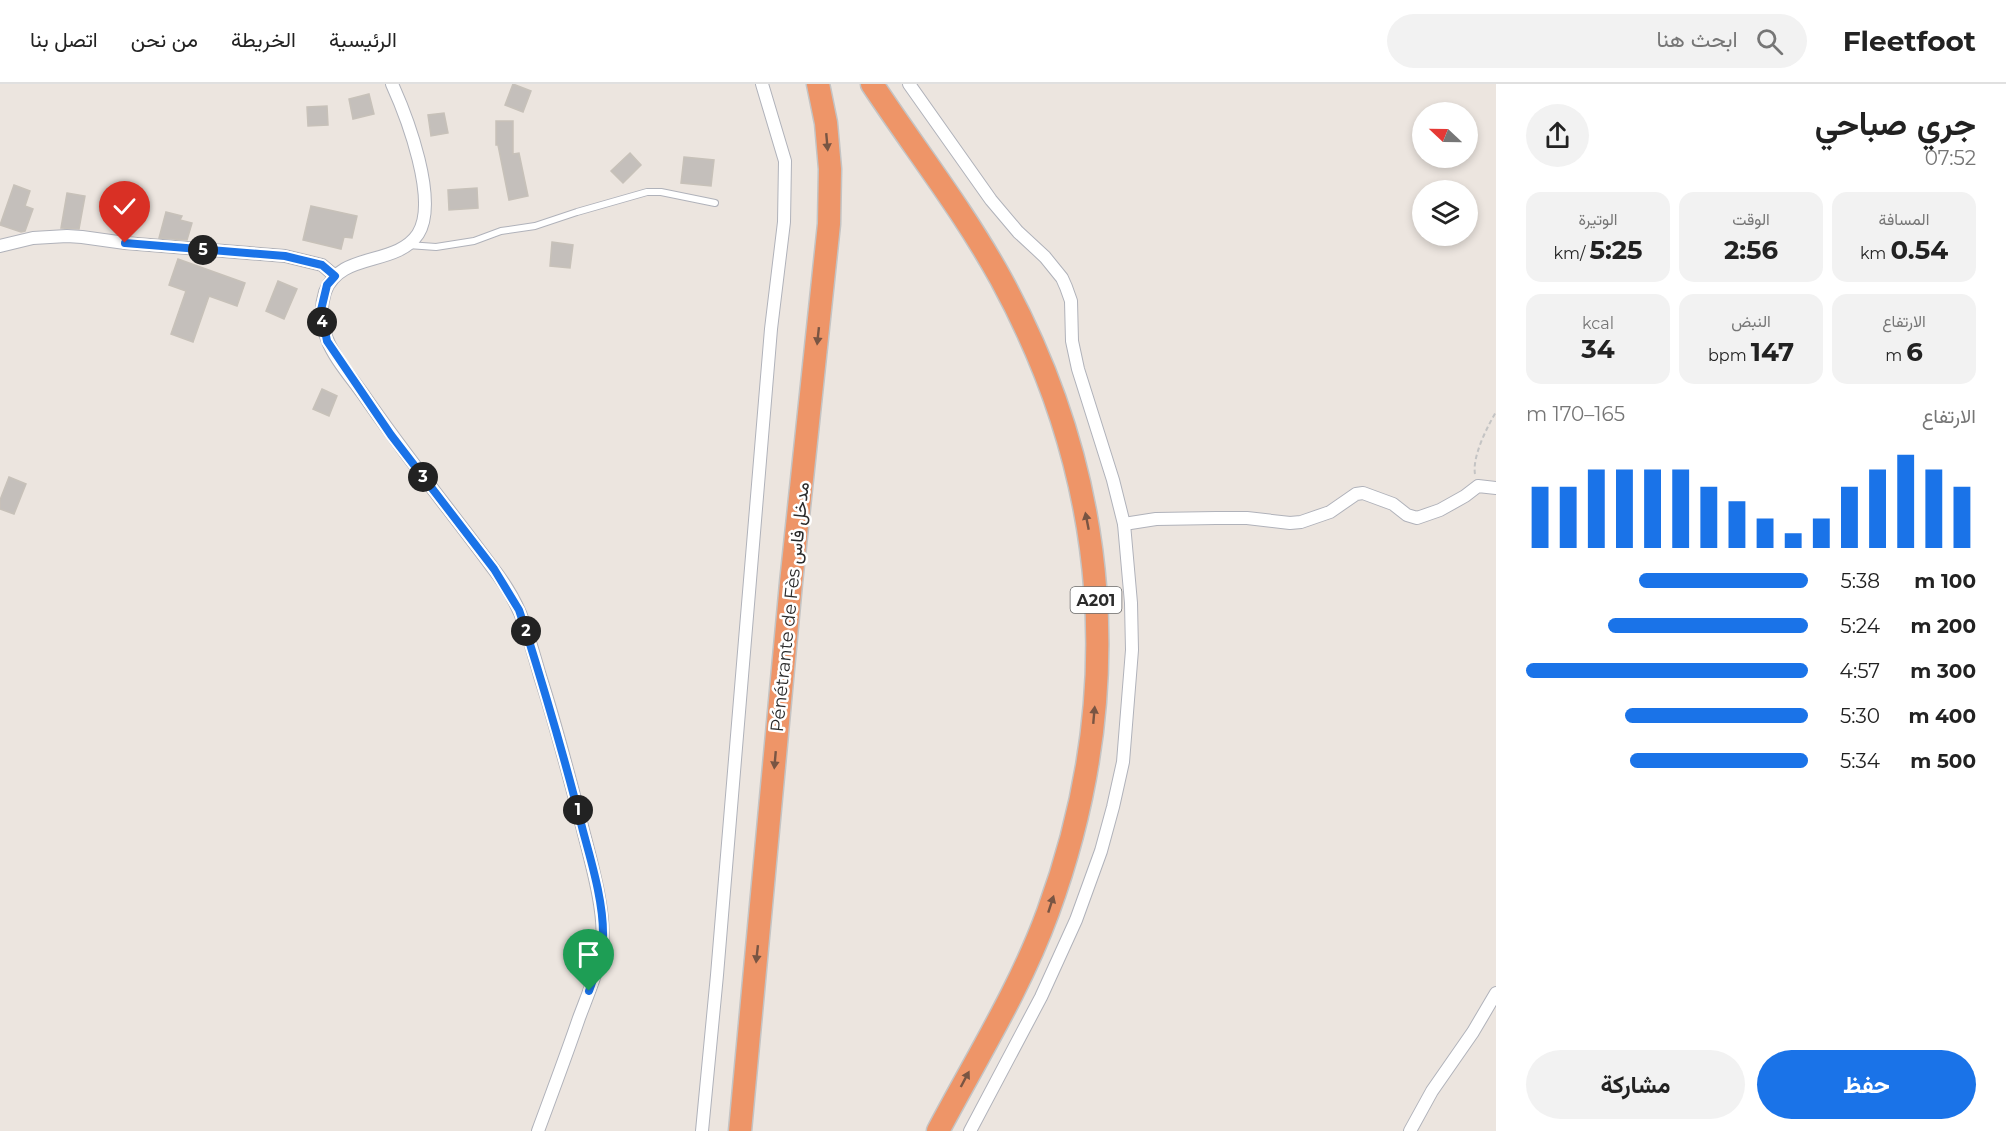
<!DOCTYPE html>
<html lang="ar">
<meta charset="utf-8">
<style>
:root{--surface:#fff;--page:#f2f2f2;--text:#222;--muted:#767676;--line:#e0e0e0;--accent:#1a73e8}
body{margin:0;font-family:Montserrat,Vazirmatn,sans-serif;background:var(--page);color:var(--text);direction:rtl;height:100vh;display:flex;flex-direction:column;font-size:22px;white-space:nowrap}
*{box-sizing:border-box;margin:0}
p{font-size:20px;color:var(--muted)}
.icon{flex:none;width:33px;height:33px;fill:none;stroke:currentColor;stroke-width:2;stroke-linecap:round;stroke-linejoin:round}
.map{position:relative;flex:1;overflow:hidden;direction:ltr}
.side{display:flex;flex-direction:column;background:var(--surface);width:510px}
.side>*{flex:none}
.needle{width:39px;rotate:292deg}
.buttons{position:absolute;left:1412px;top:18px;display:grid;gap:12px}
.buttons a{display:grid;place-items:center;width:66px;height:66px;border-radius:50%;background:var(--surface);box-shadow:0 3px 9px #0003;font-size:30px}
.pin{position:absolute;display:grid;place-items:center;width:51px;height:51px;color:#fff;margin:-62px -26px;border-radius:50% 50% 50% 0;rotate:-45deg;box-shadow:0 0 6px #0007}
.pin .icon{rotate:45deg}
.km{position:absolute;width:30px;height:30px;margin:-15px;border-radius:50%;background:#222;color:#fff;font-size:16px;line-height:30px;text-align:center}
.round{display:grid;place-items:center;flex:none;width:63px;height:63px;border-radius:32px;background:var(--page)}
.headline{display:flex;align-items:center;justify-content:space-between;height:102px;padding:0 30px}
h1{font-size:33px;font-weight:700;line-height:45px}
.figures{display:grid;grid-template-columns:repeat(3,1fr);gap:9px;height:102px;padding:6px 30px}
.figures div{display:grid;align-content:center;border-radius:15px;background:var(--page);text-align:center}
.figures b{font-size:26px;font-weight:700}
.figures small{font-size:16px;font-weight:400}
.figures p{font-size:16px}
.chart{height:168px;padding:12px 30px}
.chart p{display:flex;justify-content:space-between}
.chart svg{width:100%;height:108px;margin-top:6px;stroke:var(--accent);stroke-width:6}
.button{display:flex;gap:12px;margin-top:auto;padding:12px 30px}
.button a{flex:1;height:69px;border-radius:36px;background:var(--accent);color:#fff;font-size:24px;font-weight:700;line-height:69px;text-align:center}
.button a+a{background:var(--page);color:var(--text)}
ul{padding:0 30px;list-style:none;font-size:20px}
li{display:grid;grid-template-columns:96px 72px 1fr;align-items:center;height:45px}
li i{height:15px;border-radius:8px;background:var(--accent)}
header{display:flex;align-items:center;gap:36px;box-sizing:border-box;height:84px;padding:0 30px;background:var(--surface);border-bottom:2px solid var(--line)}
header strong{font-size:28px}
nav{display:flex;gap:33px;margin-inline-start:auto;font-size:21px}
.search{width:420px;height:54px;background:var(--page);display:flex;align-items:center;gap:15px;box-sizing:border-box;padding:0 21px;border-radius:33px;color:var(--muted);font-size:22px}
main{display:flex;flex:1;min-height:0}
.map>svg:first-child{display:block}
.building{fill:#c4bfbb;stroke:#c7c1b9;stroke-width:1.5}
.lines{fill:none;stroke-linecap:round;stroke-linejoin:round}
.lane-casing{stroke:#b0b2ba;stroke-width:8}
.street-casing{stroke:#b0b2ba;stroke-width:14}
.highway-casing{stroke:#c4c4c4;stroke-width:25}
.path{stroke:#c4c4c4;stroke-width:2;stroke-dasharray:4.5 3;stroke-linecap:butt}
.lane{stroke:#fff;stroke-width:6}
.street{stroke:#fff;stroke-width:12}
.highway{stroke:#ee9568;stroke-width:22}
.oneway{fill:#795543}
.route-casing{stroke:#fff;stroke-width:12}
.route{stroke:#1a73e8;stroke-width:8}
.labels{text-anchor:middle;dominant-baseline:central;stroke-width:5;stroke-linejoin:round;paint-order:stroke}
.shield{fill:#fff;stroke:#6b6b6b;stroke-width:1.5}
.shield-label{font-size:16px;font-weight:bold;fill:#2b2b2b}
.street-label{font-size:18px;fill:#2b2b2b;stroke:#fff}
</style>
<header>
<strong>Fleetfoot</strong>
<div class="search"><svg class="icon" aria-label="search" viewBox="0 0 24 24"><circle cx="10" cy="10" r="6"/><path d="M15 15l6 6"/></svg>ابحث هنا</div>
<nav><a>الرئيسية</a><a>الخريطة</a><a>من نحن</a><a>اتصل بنا</a></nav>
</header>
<main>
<section class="side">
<div class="headline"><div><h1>جري صباحي</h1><p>07:52</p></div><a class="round"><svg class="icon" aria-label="share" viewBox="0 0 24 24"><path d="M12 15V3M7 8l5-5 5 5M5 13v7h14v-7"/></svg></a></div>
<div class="figures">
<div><p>المسافة</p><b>0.54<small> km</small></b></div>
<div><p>الوقت</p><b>2:56</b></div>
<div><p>الوتيرة</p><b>5:25<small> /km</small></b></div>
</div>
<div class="figures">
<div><p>الارتفاع</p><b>6<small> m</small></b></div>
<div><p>النبض</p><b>147<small> bpm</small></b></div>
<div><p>kcal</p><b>34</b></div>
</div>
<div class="chart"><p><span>الارتفاع</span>165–170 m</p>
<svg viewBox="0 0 160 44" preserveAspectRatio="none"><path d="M5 44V19M15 44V19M25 44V12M35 44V12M45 44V12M55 44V12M65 44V19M75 44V25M85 44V32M95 44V38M105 44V32M115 44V19M125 44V12M135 44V6M145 44V12M155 44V19"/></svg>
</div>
<ul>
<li><b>100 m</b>5:38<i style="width:60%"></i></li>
<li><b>200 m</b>5:24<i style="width:71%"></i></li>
<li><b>300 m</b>4:57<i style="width:100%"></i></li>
<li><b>400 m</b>5:30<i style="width:65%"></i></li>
<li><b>500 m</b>5:34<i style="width:63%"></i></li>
</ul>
<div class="button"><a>حفظ</a><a>مشاركة</a></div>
</section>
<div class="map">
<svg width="1496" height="1047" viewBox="0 0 1496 1047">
<rect width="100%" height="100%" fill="#ece5df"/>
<!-- building -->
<g class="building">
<polygon points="513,0 531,7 523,28 505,21"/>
<polygon points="369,10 374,30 353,35 349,15"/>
<polygon points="327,22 328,41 308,42 307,23"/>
<polygon points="444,29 448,49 431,52 428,31"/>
<polygon points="496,37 513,37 513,70 519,69 528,112 509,116 498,61 496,61"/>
<polygon points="630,69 641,81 623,99 611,87"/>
<polygon points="684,73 714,76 711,102 681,99"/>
<polygon points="14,101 30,107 25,122 33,125 25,147 21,148 0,141"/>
<polygon points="477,104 478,124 449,126 448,106"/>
<polygon points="67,109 85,112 79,145 61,144"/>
<polygon points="311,122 357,132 352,154 344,153 341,165 303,156"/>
<polygon points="166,128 182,132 180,136 192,139 187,156 159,154"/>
<polygon points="552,158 573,161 570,184 550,182"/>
<polygon points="178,175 245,199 237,222 209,212 193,258 171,250 186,207 169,201"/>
<polygon points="278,197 297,205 284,235 266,227"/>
<polygon points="322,305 337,312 329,332 313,325"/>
<polygon points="9,393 26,400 14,430 0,425 0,416"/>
</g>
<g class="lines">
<defs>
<polyline id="lane" points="408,161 436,163 474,157 501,147 535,142 577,128 647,108 661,108 715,119"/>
<g id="street">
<path d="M 392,0 C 407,33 439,117 418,150 C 396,183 340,167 325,208 C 320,224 321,240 327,255 C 334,274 351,293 363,310 C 404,370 449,425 492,483 C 503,497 513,513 520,529 C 528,549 534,571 540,592 C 556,641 569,692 582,742 C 590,774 606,828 602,860 C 599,885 588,910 579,934 C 566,972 552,1009 538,1047"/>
<polyline points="909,0 991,116 1018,148 1045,173 1062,194 1066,203 1071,217 1072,257 1078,285 1113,396 1124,440 1131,519 1132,566 1123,678 1113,723 1101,767 1076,836 1041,913 970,1047"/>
<polyline points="0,162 33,154 67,152 82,153 125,159 285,172 322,181 335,192"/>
<polyline points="1124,440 1156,435 1216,434 1247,434 1290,439 1301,438 1330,428 1356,410 1363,409 1393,420 1407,431 1417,434 1440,426 1465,412 1478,402 1496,404"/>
<polyline points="702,1047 717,891 771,245 784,138 785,77 762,0"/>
<polyline points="1410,1047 1432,1007 1473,948 1496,909"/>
</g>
<g id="highway">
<path d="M 872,0 C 915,65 963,126 1001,195 C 1111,397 1127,612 1048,828 C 1020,905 976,975 938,1047"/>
<polyline points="740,1047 791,499 829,140 830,85 826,39 818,0"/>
</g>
</defs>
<!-- lane casing -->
<use href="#lane" class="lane-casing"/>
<!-- street casing -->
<use href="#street" class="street-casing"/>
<!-- highway casing -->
<use href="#highway" class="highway-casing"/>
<!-- path -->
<path class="path" d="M 1475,390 C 1472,373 1487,343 1496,328"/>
<!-- lane -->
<use href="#lane" class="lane"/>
<!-- street -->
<use href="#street" class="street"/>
<!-- highway -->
<use href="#highway" class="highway"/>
</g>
<!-- one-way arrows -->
<defs><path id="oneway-solid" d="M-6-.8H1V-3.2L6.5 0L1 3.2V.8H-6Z" transform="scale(1.5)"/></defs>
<g class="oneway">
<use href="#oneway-solid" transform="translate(827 58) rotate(85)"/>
<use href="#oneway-solid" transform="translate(818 252) rotate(96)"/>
<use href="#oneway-solid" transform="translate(1087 437) rotate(-101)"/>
<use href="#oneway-solid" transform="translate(1094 631) rotate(-85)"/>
<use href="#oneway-solid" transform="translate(775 676) rotate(95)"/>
<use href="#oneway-solid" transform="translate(1051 820) rotate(-72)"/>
<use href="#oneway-solid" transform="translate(757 870) rotate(96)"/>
<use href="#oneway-solid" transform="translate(965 995) rotate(-62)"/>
</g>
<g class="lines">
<defs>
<path id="route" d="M 125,159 L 285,172 L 322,181 L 335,192 L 327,201 L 321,226 L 327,257 L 391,351 L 494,485 L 519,526 L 525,544 C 546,611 566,679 583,747 C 592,780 604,820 603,854 C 602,873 595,890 589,907"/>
</defs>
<!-- route casing -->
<use href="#route" class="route-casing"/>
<!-- route -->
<use href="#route" class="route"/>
</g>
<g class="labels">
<!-- shield labels -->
<rect class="shield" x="1070.5" y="503" width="51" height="26" rx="4.5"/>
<g class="shield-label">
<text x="1096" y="516">A201</text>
</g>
<!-- street labels -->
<g class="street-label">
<text transform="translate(790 523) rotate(-84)">Pénétrante de Fès مدخل فاس</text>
</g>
</g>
</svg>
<div class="buttons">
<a><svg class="needle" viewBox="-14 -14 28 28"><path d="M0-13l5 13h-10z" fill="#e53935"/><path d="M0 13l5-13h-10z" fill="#767676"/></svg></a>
<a><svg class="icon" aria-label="layers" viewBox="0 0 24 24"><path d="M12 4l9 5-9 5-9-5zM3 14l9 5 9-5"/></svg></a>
</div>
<div class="pin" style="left:589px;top:907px;background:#1e9e55"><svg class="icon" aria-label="arrive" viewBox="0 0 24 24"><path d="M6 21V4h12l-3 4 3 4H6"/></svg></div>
<div class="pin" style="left:125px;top:159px;background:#d93025"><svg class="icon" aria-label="check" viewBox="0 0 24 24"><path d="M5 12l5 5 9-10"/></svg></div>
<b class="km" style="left:578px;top:726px">1</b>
<b class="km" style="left:526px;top:547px">2</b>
<b class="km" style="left:423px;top:393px">3</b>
<b class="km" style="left:322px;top:238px">4</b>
<b class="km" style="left:203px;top:166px">5</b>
</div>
</main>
